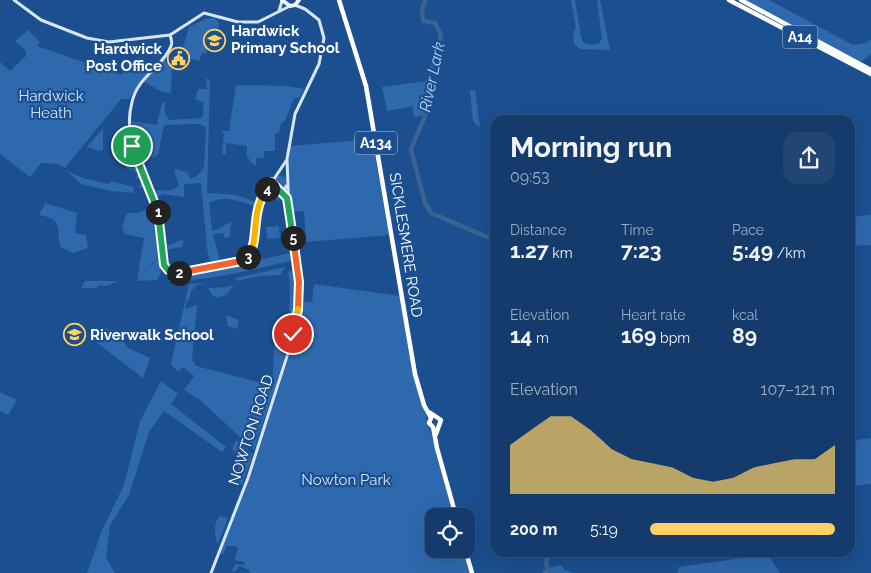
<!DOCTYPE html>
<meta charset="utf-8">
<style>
:root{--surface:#143b6b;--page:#214673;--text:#f1f3f6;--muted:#9dadc1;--line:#33557e;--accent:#ffd166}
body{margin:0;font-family:Raleway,sans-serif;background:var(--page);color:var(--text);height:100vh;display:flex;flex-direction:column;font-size:19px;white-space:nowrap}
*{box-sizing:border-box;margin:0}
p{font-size:16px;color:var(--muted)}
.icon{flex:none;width:28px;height:28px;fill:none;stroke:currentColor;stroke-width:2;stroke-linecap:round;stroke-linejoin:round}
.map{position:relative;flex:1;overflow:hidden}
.details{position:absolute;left:490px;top:115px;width:365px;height:442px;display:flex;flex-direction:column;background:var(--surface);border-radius:15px;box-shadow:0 5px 20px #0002,0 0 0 1px var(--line)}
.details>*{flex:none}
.controls{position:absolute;left:425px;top:508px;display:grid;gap:10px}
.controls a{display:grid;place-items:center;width:50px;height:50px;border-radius:10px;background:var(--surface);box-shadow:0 5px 20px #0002,0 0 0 1px var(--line);font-size:25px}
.pin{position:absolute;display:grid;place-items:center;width:42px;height:42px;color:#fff;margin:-21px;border:2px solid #fff;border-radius:50%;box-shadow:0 1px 5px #0007}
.km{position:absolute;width:25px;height:25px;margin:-12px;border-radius:50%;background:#222;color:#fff;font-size:14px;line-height:25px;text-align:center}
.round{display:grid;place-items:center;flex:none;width:52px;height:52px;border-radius:15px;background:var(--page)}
.headline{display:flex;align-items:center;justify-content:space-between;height:85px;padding:0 20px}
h1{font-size:28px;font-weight:700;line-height:38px}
.stats{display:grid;grid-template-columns:repeat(3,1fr);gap:8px;height:85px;padding:5px 20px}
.stats div{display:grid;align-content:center}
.stats b{font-size:21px;font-weight:700}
.stats small{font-size:14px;font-weight:400}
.stats p{font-size:14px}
.chart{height:140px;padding:10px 20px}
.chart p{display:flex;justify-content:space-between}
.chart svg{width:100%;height:90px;margin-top:5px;fill:var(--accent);opacity:.7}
ul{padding:0 20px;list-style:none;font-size:16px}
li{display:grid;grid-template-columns:80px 60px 1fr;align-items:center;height:38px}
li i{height:12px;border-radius:6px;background:var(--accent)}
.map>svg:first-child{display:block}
.green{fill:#2e69ad}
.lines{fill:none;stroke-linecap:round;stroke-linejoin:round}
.river{stroke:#3c6290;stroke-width:4.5}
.secondary{stroke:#d6e6fa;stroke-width:3}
.primary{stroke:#f0f6ff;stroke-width:4}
.highway{stroke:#fff;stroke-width:4.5}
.split-1-casing{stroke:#fff;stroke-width:10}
.split-2-casing{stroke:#fff;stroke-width:10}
.split-3-casing{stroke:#fff;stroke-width:10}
.split-4-casing{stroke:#fff;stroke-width:10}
.split-5-casing{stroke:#fff;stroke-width:10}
.split-6-casing{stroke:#fff;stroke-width:10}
.split-7-casing{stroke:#fff;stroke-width:10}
.split-1{stroke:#22a559;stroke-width:6}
.split-2{stroke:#22a559;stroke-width:6}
.split-3{stroke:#f0652b;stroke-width:6}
.split-4{stroke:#f5b400;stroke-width:6}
.split-5{stroke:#22a559;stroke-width:6}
.split-6{stroke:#f0652b;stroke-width:6}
.split-7{stroke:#f5b400;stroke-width:6}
.labels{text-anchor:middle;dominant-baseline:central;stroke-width:4.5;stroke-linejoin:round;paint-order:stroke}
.shield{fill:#1b4f8f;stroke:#bbcadd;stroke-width:1}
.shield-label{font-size:14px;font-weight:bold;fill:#fff}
.poi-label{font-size:15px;font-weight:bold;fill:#fff;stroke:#1b4f8f;text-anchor:start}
.park-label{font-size:15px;fill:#cfe3fa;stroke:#1b4f8f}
.street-label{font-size:15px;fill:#fff;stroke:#1b4f8f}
.water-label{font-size:16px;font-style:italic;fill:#b5d3f5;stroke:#1b4f8f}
</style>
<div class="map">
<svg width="871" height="573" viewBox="0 0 871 573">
<rect width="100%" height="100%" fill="#1b4f8f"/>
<!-- green -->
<g class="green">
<polygon points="571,0 575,0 581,37 583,42 591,45 599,43 602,39 597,0 600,0 610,50 580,49 574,44 573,33 576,28"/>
<polygon points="746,0 769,0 853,45 867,43 871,39 871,54 861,62"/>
<polygon points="214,18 219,23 216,37 209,41 206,54 202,53 199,61 182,56 185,49 183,47 189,27 205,19"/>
<polygon points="28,30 40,42 37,46 121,75 129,64 150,68 129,99 121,99 65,168 58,164 41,163 30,177 0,154 0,62 10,71 26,56 26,51 15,41"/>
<polygon points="163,60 172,64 171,93 163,92 144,82"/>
<path d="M 206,78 L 210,81 L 207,193 L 236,195 L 256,202 L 254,206 C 239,201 224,194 209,203 L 212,230 L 216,230 L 231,222 L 230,237 L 225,238 L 223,233 L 213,234 L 221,265 L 211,267 L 207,248 L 201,183 L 184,184 L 184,197 L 163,194 L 154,199 L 151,191 L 172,190 L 179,186 L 174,169 L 187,172 L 190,179 L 198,175 L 204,168 L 206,127 L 199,124 L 164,125 L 158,155 L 153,158 C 142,150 140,139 140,126 L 131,124 L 130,121 L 157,125 L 162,102 L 165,103 L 165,113 L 169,120 L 202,118 L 204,103 L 195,99 L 198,89 L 207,89 Z"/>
<polygon points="427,81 424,115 413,117 413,106 387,111 382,87"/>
<polygon points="236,85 287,86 304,89 299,98 294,98 285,121 281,123 279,133 275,133 275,151 264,151 264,158 256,158 256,166 249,161 250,160 247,157 247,146 226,143 226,155 222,154 224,134 221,131 229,131"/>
<polygon points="470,90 475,90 480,128 473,121"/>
<polygon points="128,121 130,143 147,186 139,188 141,180 136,178 137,172 126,169"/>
<polygon points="103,128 103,150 99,151 87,147"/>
<polygon points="372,139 389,235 306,242 304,211 291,212 288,171 290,146"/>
<path d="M 66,170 C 80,178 93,181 109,184 L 111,181 L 134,187 L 133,193 L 111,191 L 81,184 Z"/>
<circle cx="281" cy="181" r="5.5"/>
<polygon points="268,189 277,191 286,199 262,200"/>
<path d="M 45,203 L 77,213 L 75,233 L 86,235 L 88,248 L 72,253 L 61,247 C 55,232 66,219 39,215 Z"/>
<polygon points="152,207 158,258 141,274 158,259 161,273 157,280 138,281 140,277 137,281 144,238 125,234 122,227 127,213 137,213"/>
<polygon points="871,215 871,245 850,246 850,217"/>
<polygon points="279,226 280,238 267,239 266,227"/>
<polygon points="184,239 182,247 164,250 164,247"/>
<path d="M 294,252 L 295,260 C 253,269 208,282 165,281 L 188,277 Z"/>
<polygon points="285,267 280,275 259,276 237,281 236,278"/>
<path d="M 290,271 L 296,272 C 298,334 273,391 254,450 L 199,399 L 184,390 L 194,376 L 183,367 L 178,372 L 171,364 L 189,284 L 206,283 L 197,285 L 190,292 L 190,299 L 187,300 L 185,309 L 197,305 L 192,360 L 196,366 L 269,385 L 273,373 L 274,345 L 289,315 L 290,286 L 288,272 Z"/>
<polygon points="85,281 118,281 107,286 101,285 96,288 81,288"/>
<polygon points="314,284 400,296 422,403 455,516 434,516 434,549 464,549 471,573 249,573 250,570 239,566 235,572 232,571 235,564 244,565 245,562 234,560 238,549 235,546 227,546 223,555 219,553 272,409 295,336 300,330 298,322 300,302 312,302"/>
<polygon points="232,285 233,286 227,294 218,298 213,296 208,288 228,287"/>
<polygon points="226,315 239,320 237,329 228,326"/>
<polygon points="105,328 115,330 128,348 150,358 143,378 96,342"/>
<polygon points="161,381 178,394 171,404 226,447 222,452 164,411 149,432 129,495 110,525 106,558 115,573 87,573 102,530 124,485 140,421"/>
<polygon points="0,392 17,400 8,415 0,411"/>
<polygon points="871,438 871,484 850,486 850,441"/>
<polygon points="236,440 253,454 242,485 239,485 237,472 241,458 232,449"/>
<path d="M 220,516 L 228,518 L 218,544 C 214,537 213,522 220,516 Z"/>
<polygon points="755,552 767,553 780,573 677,573 679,567 756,556"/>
<polygon points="561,565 565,570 574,573 542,573 545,569"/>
</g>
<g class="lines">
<!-- river -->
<g class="river">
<polyline points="425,0 422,11 423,21 435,23 441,34 425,95 427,111 411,149 425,203 431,213 487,237 495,237"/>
<polyline points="549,552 546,563 549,573"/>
</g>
<!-- secondary -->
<g class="secondary">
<polyline points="14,0 41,20 87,38 109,42 170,35 204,13 238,22 258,22 290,6"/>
<polyline points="279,11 282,1"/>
<path d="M 170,35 C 171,39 173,43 171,46 C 163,67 138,76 132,102 C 121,144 147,169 157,207 C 163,227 156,252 168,270 C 172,271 175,273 179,273 C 190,274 241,262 249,256 L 258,203 L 286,161"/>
<polyline points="271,183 280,189 285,189 286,186"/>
<polyline points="211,573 248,478 288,353 297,315 299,282 289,213 287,159 295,114 319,64 324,38 319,20 305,9 295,5"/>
</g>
<!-- primary -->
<polyline class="primary" points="282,0 290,6 295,5 299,0"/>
<!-- highway -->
<g class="highway">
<polyline points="339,0 366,86 415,374 424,405 431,418 429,423 433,427 437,448 456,516"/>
<polyline points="729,0 871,74"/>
<polyline points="741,0 871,70"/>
<polyline points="429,412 441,420 436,434"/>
<polyline points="465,549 472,573"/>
</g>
</g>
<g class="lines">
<defs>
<polyline id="split-1" points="132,146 158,212"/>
<polyline id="split-2" points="158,212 164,265 168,270 179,273"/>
<polyline id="split-3" points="179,273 241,261 248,257"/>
<path id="split-4" d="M 248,257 C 260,239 250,212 267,189"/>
<polyline id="split-5" points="267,189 271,182 287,198 293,238"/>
<polyline id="split-6" points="293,238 299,282 298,309"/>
<polyline id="split-7" points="293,334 298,309"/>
</defs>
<!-- split-1 casing -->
<use href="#split-1" class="split-1-casing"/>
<!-- split-2 casing -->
<use href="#split-2" class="split-2-casing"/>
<!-- split-3 casing -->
<use href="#split-3" class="split-3-casing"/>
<!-- split-4 casing -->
<use href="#split-4" class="split-4-casing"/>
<!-- split-5 casing -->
<use href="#split-5" class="split-5-casing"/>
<!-- split-6 casing -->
<use href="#split-6" class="split-6-casing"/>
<!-- split-7 casing -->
<use href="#split-7" class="split-7-casing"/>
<!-- split-1 -->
<use href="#split-1" class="split-1"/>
<!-- split-2 -->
<use href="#split-2" class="split-2"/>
<!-- split-3 -->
<use href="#split-3" class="split-3"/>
<!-- split-4 -->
<use href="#split-4" class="split-4"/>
<!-- split-5 -->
<use href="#split-5" class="split-5"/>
<!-- split-6 -->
<use href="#split-6" class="split-6"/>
<!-- split-7 -->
<use href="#split-7" class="split-7"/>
</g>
<!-- icons -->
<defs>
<symbol id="school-ring" viewBox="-11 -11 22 22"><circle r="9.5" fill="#1b4f8f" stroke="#ffd166" stroke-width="1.5"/><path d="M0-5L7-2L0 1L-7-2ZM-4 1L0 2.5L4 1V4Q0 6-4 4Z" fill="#ffd166"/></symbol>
<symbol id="civic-ring" viewBox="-11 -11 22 22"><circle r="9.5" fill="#1b4f8f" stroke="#ffd166" stroke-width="1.5"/><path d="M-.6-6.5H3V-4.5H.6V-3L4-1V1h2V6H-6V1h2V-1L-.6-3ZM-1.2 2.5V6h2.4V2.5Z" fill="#ffd166"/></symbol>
</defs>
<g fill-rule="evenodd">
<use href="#school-ring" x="202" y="28" width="25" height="25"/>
<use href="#civic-ring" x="166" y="46" width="25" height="25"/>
<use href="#school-ring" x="62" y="322" width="25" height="25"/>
</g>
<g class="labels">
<!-- shield labels -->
<g class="shield">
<rect x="782.5" y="25.5" width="35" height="23" rx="4"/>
<rect x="355" y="131.5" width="42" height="23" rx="4"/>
</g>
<g class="shield-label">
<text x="800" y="37">A14</text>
<text x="376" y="143">A134</text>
</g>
<!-- poi labels -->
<g class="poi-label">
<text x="231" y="31">Hardwick<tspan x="231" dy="17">Primary School</tspan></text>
<text x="162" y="49" text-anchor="end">Hardwick<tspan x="162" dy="17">Post Office</tspan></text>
<text x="90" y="335">Riverwalk School</text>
</g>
<!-- park labels -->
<g class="park-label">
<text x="51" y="96">Hardwick<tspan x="51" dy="17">Heath</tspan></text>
<text x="346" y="480">Nowton Park</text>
</g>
<!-- street labels -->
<g class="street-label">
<text transform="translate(406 245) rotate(81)">SICKLESMERE ROAD</text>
<text transform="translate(251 430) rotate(-72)">NOWTON ROAD</text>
</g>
<!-- water labels -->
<g class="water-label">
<text transform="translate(432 77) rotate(-78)">River Lark</text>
</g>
</g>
</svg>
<div class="controls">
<a><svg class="icon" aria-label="locate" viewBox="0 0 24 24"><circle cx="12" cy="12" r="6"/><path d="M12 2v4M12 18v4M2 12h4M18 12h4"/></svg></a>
</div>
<div class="pin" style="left:132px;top:146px;background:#1e9e55"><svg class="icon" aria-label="arrive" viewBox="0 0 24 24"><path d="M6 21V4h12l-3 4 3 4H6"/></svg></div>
<div class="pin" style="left:293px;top:334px;background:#d93025"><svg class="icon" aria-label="check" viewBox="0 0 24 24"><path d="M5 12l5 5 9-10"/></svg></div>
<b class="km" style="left:158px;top:212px">1</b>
<b class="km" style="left:179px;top:273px">2</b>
<b class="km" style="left:248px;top:257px">3</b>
<b class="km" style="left:267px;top:189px">4</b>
<b class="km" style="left:293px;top:238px">5</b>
<section class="details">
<div class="headline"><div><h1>Morning run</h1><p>09:53</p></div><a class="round"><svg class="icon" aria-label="share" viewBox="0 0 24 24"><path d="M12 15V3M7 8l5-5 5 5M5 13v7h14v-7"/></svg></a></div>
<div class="stats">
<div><p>Distance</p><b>1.27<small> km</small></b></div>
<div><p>Time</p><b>7:23</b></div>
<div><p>Pace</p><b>5:49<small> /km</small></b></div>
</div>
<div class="stats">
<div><p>Elevation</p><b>14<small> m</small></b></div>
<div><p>Heart rate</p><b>169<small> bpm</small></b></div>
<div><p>kcal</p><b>89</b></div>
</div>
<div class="chart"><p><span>Elevation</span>107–121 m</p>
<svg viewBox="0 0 160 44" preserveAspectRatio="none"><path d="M0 44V20L10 13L20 6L30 6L40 13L50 22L60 27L70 29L80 31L90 36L100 38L110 36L120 31L130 29L140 27L150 27L160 20V44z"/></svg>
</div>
<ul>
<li><b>200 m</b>5:19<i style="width:100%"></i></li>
</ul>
</section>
</div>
